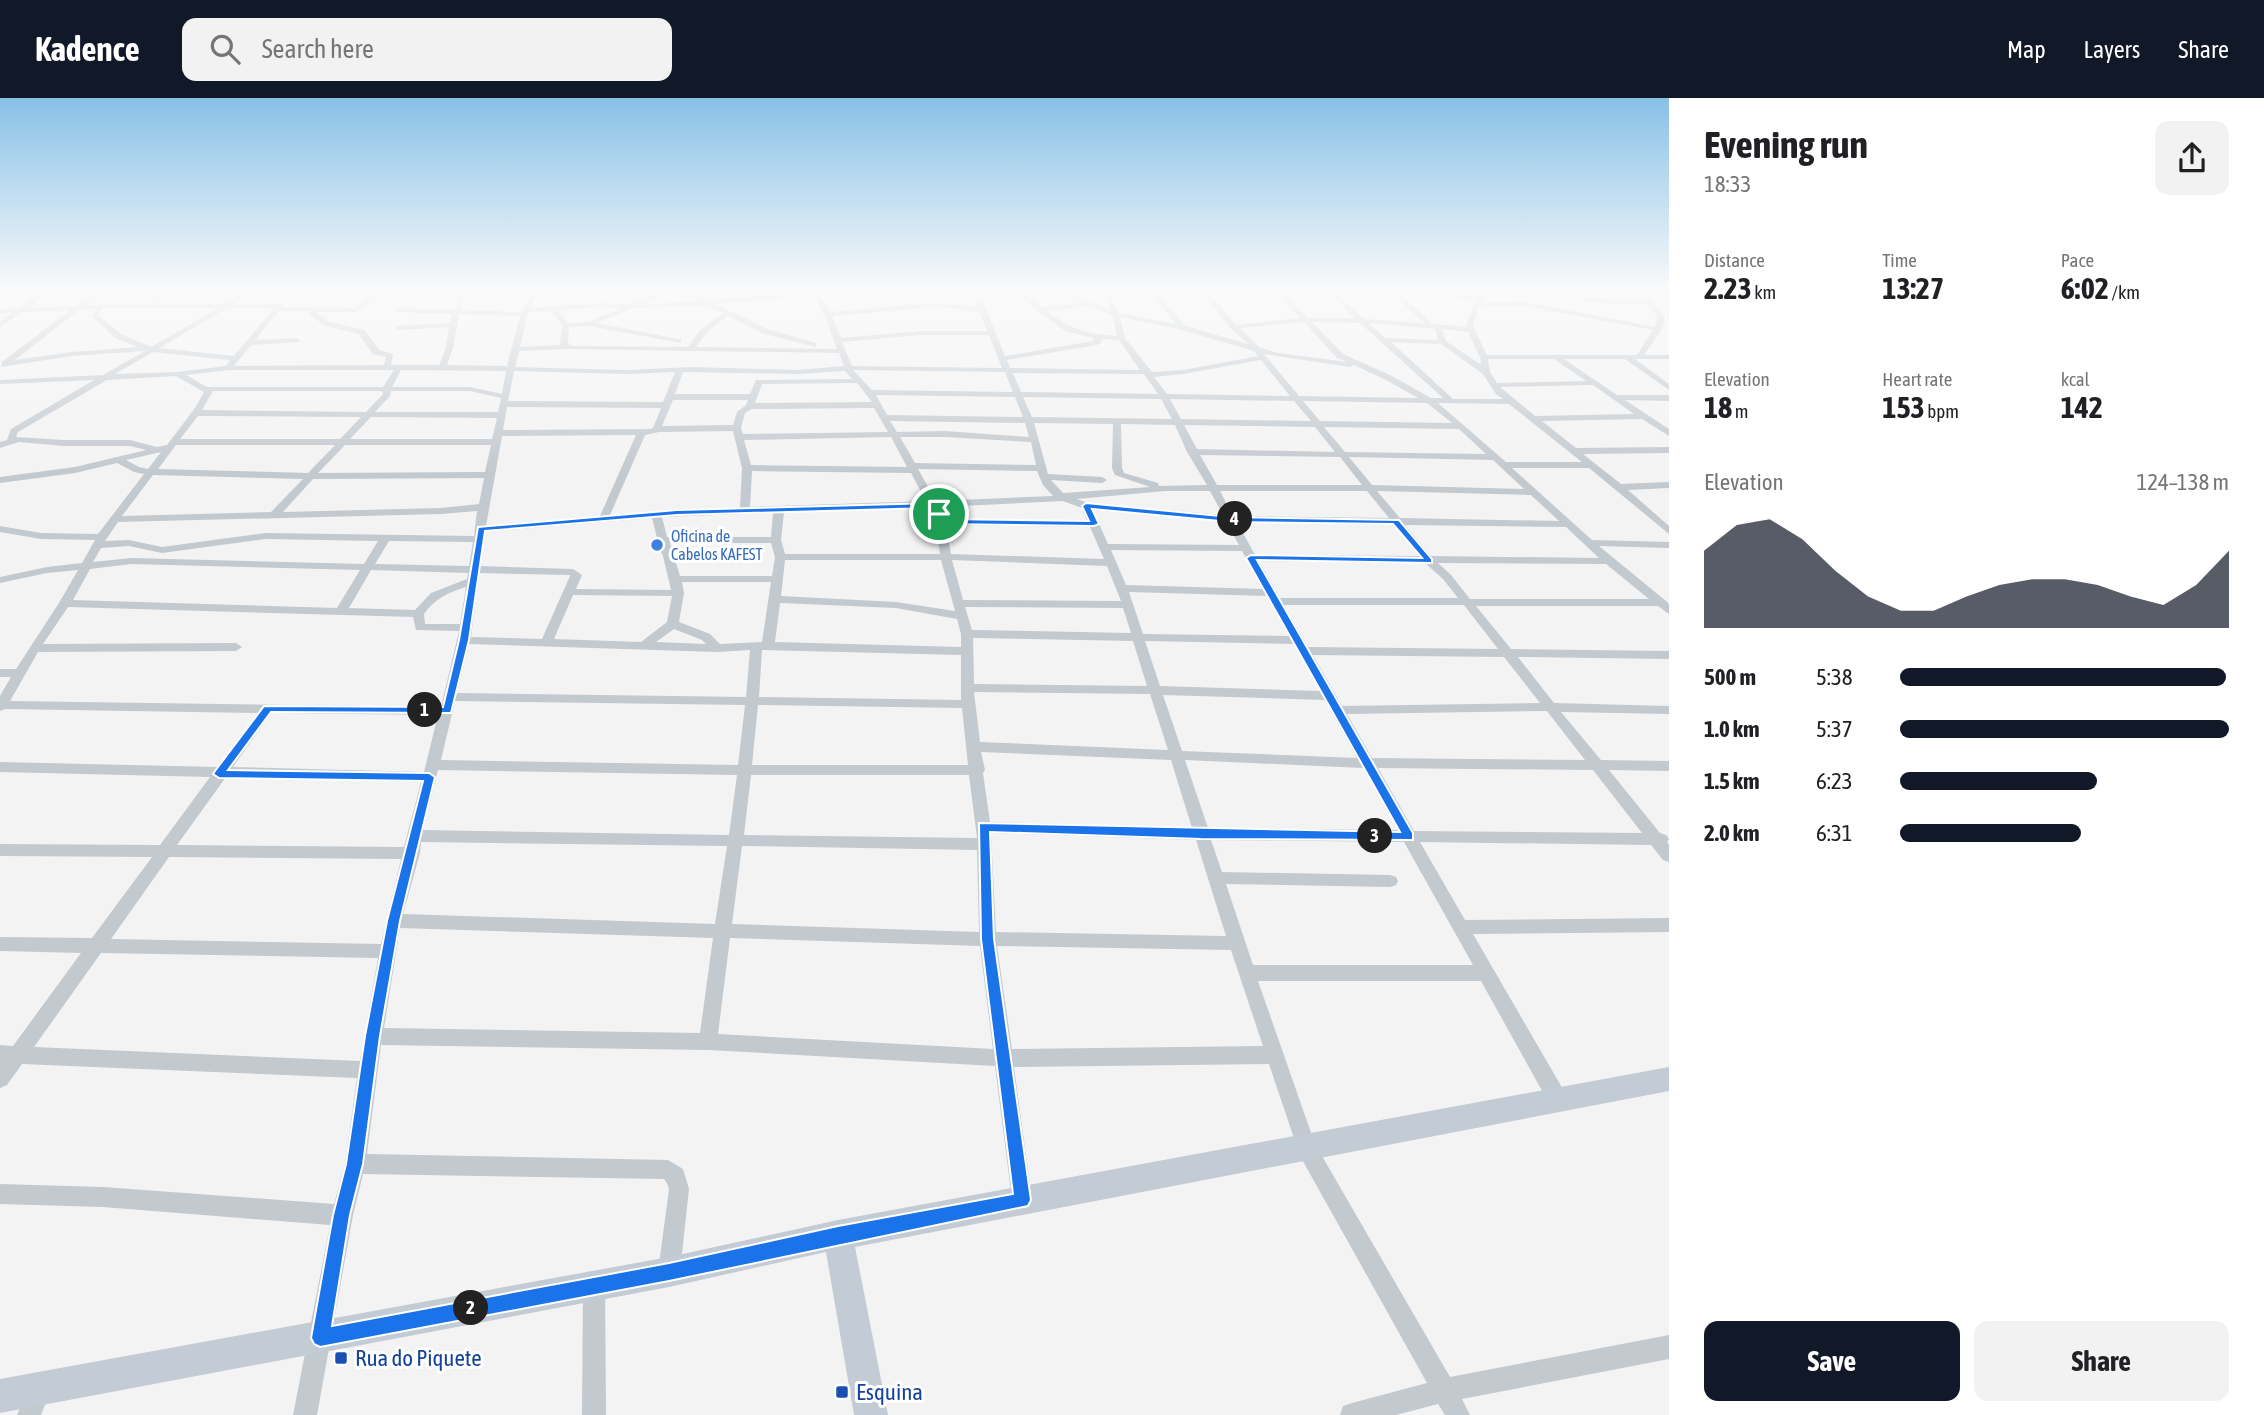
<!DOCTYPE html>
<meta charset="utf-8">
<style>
:root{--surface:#fff;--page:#f2f2f2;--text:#202124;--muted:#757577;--accent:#111827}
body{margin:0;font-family:"Asap Condensed",sans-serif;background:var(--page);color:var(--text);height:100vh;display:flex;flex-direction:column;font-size:26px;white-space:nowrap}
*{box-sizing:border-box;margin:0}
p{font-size:23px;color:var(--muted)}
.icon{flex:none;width:38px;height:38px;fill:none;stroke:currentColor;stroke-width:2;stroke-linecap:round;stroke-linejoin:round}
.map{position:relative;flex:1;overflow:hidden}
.sheet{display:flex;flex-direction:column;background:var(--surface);width:595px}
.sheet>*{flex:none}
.pin{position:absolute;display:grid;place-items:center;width:60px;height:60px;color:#fff;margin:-30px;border:4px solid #fff;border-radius:50%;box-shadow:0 2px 7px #0007}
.km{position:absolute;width:35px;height:35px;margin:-18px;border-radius:50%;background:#222;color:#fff;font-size:19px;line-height:35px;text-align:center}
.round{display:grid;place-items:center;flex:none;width:74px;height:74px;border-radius:14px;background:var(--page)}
.headline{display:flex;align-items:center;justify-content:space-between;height:119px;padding:0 35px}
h1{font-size:38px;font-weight:700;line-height:52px}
.metrics{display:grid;grid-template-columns:repeat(3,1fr);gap:10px;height:119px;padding:7px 35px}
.metrics div{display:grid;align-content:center}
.metrics b{font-size:30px;font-weight:700}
.metrics small{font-size:19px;font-weight:400}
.metrics p{font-size:19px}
.chart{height:196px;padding:14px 35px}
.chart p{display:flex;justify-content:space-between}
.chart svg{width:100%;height:126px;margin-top:7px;fill:var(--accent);opacity:.7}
.primary-button{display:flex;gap:14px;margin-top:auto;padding:14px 35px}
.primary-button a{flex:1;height:80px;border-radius:14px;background:var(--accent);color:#fff;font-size:28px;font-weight:700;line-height:80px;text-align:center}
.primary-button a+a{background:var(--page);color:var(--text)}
ul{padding:0 35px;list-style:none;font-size:23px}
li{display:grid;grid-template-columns:112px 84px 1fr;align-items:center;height:52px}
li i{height:18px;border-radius:9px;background:var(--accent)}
header{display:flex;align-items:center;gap:42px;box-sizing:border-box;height:98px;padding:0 35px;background:var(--accent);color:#fff}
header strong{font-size:33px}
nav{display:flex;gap:38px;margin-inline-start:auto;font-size:24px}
.search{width:490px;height:63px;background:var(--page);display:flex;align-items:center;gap:18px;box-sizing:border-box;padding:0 24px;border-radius:14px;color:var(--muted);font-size:26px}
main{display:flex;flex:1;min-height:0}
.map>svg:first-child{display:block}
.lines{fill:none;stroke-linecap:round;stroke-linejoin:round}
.street{fill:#c2c9cf;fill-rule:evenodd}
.secondary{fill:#c3cbd4;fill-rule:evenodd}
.route{fill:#1a73e8;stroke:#fff;stroke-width:2;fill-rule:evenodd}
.shop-dot{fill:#3f7fe0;stroke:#fff;stroke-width:2.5}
.transit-dot{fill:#1a4fb4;stroke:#fff;stroke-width:2.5}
.labels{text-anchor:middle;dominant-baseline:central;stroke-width:6;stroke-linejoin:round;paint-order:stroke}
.far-shop-label{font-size:16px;fill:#366cbe;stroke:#fff;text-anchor:start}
.near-transit-label{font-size:23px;fill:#164399;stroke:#fff;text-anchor:start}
</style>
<header>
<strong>Kadence</strong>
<div class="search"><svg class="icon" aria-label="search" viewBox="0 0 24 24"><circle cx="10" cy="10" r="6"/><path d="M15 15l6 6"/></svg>Search here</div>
<nav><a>Map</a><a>Layers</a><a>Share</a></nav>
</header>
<main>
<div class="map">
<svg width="1669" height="1317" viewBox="0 0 1669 1317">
<rect width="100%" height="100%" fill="#f4f3f3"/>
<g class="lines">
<!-- street -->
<g class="street">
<path d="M 45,191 L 52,191 L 28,210 L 76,208 L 103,191 L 111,191 L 86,207 L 225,206 L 249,191 L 257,191 L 234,206 L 277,206 L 281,204 L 284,206 L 283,209 L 355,210 L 375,195 L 287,201 L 284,199 L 381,191 L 414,191 L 384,195 L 357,214 L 316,214 L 330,224 L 365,232 L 379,252 L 393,256 L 391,267 L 439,267 L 446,250 L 449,229 L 399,232 L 395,230 L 399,228 L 450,225 L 452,216 L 399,214 L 396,212 L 399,210 L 454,212 L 462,191 L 468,191 L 460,212 L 522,214 L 533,191 L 539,191 L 530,210 L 603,205 L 631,206 L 668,191 L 684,191 L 708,202 L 812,194 L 811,191 L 818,193 L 871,191 L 820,197 L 830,214 L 933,205 L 977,209 L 972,191 L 978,191 L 1005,258 L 1093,243 L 1093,240 L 1065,233 L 1008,191 L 1021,193 L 1043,209 L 1083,205 L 1051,191 L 1060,191 L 1111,212 L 1101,191 L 1107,191 L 1119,215 L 1176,226 L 1148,191 L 1154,191 L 1186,228 L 1248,246 L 1231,231 L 1199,191 L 1206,191 L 1236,227 L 1300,220 L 1274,191 L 1281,191 L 1308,220 L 1355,220 L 1324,191 L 1331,191 L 1364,221 L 1425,225 L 1391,195 L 1363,191 L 1393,191 L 1477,198 L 1481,192 L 1500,191 L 1485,195 L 1481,205 L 1525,204 L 1655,229 L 1657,218 L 1648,207 L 1585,204 L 1582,202 L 1585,200 L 1644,203 L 1637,191 L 1643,191 L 1665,218 L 1663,229 L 1644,257 L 1669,257 L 1669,261 L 1635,261 L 1669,286 L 1669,292 L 1625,261 L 1564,261 L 1617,297 L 1669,297 L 1669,303 L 1625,302 L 1669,331 L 1669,338 L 1642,321 L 1542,323 L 1576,350 L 1669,349 L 1669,355 L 1583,356 L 1621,386 L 1669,384 L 1669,390 L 1628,392 L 1669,428 L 1669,436 L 1589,370 L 1512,370 L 1592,442 L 1669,444 L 1669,450 L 1599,448 L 1666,503 L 1669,506 L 1669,516 L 1658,508 L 1476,508 L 1511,551 L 1669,553 L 1669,561 L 1518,559 L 1554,605 L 1669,608 L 1669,616 L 1561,614 L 1601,662 L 1669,663 L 1669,673 L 1609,672 L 1660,735 L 1666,737 L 1669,741 L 1667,744 L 1669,747 L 1669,764 L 1663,762 L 1651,747 L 1420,744 L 1465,822 L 1669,820 L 1669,834 L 1473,836 L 1564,993 L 1567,1000 L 1564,1007 L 1557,1009 L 1550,1007 L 1481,883 L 1258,883 L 1315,1046 L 1450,1279 L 1669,1237 L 1669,1261 L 1462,1301 L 1470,1317 L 1445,1317 L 1438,1306 L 1396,1317 L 1340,1317 L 1343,1308 L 1352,1305 L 1427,1285 L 1300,1058 L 1269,966 L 1014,969 L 1032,1102 L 1029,1109 L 1022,1112 L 1015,1109 L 1012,1102 L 995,968 L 708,952 L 381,947 L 367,1056 L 668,1062 L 683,1071 L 689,1091 L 680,1174 L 677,1182 L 669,1185 L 661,1182 L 658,1174 L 669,1091 L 667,1085 L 664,1081 L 363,1076 L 353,1117 L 317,1317 L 293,1317 L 330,1127 L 103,1109 L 0,1106 L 0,1086 L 103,1089 L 334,1106 L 345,1066 L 357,980 L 22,966 L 7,987 L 0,990 L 0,947 L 13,948 L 81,855 L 0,853 L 0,839 L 92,840 L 152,759 L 0,758 L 0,746 L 160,747 L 210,679 L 0,674 L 0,664 L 218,669 L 258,615 L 5,611 L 0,613 L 0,598 L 11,579 L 0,579 L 0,571 L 16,571 L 59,505 L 78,472 L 47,475 L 0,485 L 0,479 L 47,469 L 82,465 L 95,442 L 41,441 L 0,434 L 0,428 L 41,435 L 98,436 L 144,376 L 134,374 L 117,365 L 75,375 L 0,385 L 0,379 L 75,369 L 146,352 L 130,348 L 64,348 L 19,344 L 0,350 L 0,344 L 7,342 L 11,331 L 94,282 L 0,286 L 0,282 L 103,277 L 145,253 L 72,258 L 1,269 L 2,264 L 70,212 L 22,214 L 0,229 L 0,224 L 12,215 L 0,215 L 0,211 L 19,210 ZM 676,192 L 698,203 L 642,207 ZM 1399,196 L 1475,202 L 1466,229 L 1433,226 ZM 814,198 L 825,219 L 837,251 L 696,249 L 709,232 L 728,218 L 764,236 L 816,249 L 816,245 L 770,232 L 715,206 ZM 706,207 L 723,215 L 699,233 L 688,249 L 573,248 L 568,246 L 569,229 L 589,228 L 681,245 L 681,241 L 678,241 L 597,225 L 633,210 ZM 1090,208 L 1112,217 L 1117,238 C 1088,236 1069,231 1047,213 ZM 1525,208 L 1653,232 L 1637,257 L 1487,257 L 1473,228 L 1479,209 ZM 134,209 L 218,210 L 151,249 L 121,236 L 98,217 L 103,210 ZM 603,209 L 622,210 L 588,224 L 568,225 L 558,212 ZM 933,209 L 979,213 L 987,233 L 921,233 L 841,240 L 832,218 ZM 227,210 L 274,210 L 234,258 L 159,250 ZM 95,211 L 92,218 L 115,240 L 138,249 L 72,254 L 15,262 L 79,212 ZM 279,213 L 309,213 L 310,217 L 325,228 L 359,236 L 373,256 L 386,259 L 384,267 L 234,268 L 251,247 L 299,244 L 300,242 L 296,240 L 255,242 ZM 551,213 L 562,227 L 560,247 L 520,249 L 528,214 ZM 459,216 L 520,218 L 507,268 L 447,267 L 453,250 ZM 1120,219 L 1182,232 L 1254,253 L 1258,258 L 1183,272 L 1152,274 L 1125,240 ZM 1304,224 L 1337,260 L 1348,264 L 1278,255 L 1259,249 L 1240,230 ZM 1312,224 L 1360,225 L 1443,300 L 1431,300 L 1392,278 L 1343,256 ZM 1369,225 L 1435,231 L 1438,242 L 1385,240 ZM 1442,231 L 1468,234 L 1480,259 L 1481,267 L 1446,243 ZM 921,237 L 989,237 L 1002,270 L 852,268 L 842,244 ZM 1101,241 L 1119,242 L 1140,272 L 1010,270 L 1007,262 L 1097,247 L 1101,245 ZM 1391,244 L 1441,246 L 1483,276 L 1496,296 L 1503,301 L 1453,301 ZM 567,251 L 839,255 L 844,268 L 798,272 L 691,269 L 628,272 L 515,269 L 519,253 ZM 153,254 L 229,262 L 230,263 L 226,268 L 177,274 L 115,276 ZM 1264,256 L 1350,269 L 1354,267 L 1386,282 L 1418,300 L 1299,298 ZM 1488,261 L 1554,261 L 1586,283 L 1497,285 L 1490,274 ZM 1261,262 L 1290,298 L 1167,296 L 1154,279 L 1183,276 ZM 228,272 L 394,272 L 383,289 L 207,289 L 186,277 ZM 401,272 L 506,273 L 502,296 L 470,289 L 392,289 ZM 853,272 L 1005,274 L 1013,294 L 872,292 ZM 514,273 L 628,276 L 675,274 L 663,304 L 508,303 ZM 845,273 L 852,281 L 756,282 L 750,296 L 675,296 L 683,274 L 798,276 ZM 1013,275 L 1144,276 L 1158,296 L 1021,294 ZM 176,278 L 204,294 L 195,310 L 167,347 L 157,349 L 130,342 L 64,342 L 16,339 L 18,334 L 107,282 ZM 857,285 L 872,304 L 755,305 L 762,286 ZM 1593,287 L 1634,316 L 1535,318 L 1500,289 ZM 213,293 L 382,293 L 383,296 L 366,314 L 202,312 ZM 391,293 L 470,293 L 501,300 L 498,314 L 375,314 L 390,298 ZM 876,297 L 1015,299 L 1023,319 L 887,317 ZM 1023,299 L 1161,301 L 1172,321 L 1032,319 ZM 1170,301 L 1294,303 L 1311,323 L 1181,321 ZM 673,302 L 748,302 L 746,307 L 737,314 L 733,327 L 662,328 ZM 1303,303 L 1427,305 L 1452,325 L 1320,323 ZM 1438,305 L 1509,306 L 1582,364 L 1506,364 ZM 507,309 L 661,310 L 653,330 L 650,331 L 503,332 ZM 874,310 L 888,334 L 743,336 L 741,330 L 745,315 L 752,311 ZM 198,318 L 361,319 L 340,341 L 180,341 ZM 371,319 L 497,320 L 492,341 L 350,341 ZM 890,323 L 1025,325 L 1029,339 L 945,333 L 897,334 ZM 1034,325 L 1113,326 L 1112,370 L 1115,377 L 1150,389 L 1063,395 L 1051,382 L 1102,385 L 1107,382 L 1102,379 L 1048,376 ZM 1121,326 L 1175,327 L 1187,354 L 1207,387 L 1159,388 L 1158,385 L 1124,375 L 1122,370 ZM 1184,327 L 1315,329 L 1335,354 L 1197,351 ZM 1324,329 L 1459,331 L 1486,356 L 1345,354 ZM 733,333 L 742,370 L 740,410 L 610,417 L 645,337 L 659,334 ZM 636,337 L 600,418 L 486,428 L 502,338 ZM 891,339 L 907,369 L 751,367 L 744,342 ZM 900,339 L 945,339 L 1031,344 L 1036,367 L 915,365 ZM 176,347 L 335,347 L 308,375 L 158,371 ZM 345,347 L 491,347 L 485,374 L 318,375 ZM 161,354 L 148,371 L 139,369 L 126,362 ZM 1200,357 L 1340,359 L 1362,387 L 1217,387 ZM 1349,359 L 1493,362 L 1524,391 L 1372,387 ZM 918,371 L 1037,373 L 1043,387 L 1053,398 L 936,403 ZM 752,373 L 911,375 L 926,403 L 750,409 ZM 153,377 L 303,381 L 271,414 L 122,418 ZM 484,380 L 479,406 L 441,410 L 283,414 L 313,381 ZM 1165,393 L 1210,393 L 1223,417 L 1088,405 L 1077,401 ZM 1220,393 L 1367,393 L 1389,420 L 1233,418 ZM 1377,393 L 1531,397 L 1559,423 L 1400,420 ZM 1063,403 L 1082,410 L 1087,423 L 945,421 L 940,409 ZM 930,409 L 934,417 L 940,456 L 785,456 L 781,442 L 784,414 ZM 1093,412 L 1226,424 L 1239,447 L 1108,446 ZM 477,413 L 474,438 L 266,435 L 162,449 L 129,442 L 105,443 L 118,424 L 441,416 ZM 773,415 L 771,439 L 667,439 L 662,419 ZM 652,420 L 657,440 L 656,442 L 663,458 L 671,492 L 576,491 L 582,477 L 573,471 L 480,468 L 485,434 ZM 1237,424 L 1394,427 L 1419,458 L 1255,457 ZM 946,427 L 1090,429 L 1104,461 L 951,456 ZM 1405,427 L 1566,429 L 1599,460 L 1431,458 ZM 266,441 L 378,443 L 364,466 L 131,460 L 93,464 L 101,450 L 129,448 L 162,455 ZM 389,443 L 473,444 L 469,468 L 375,466 ZM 670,445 L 771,445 L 775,459 L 772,478 L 680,478 ZM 1111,452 L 1242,453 L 1263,491 L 1126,487 ZM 785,462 L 941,462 L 955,513 L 896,504 L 781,498 ZM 952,462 L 1107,468 L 1121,503 L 963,502 ZM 1259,463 L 1425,465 L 1443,481 L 1458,500 L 1280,500 ZM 1438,465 L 1606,466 L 1649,501 L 1470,501 L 1451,477 ZM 131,466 L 360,472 L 337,510 L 73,502 L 90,471 ZM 371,472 L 468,475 L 467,481 L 431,495 L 415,512 L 349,510 ZM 479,475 L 570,477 L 570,478 L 542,541 L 471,539 ZM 682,484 L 771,484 L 762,544 L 720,546 L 710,536 L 679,524 L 684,495 ZM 466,489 L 460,526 L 425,526 L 424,516 C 434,501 449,494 466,489 ZM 1129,494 L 1267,498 L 1289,538 L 1143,536 ZM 573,497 L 672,498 L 667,524 L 641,544 L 554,541 ZM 780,505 L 896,510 L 957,521 L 961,536 L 961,549 L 775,544 ZM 1284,507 L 1464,507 L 1498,551 L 1308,549 ZM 68,509 L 413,519 L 416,532 L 459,533 L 441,609 L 10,603 L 38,554 L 236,553 L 242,549 L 236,545 L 43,546 ZM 965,509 L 1123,510 L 1131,535 L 972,532 ZM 674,531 L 702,542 L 706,546 L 656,544 ZM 973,540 L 1133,543 L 1147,588 L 974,586 ZM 1145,543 L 1294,546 L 1320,593 L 1160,588 ZM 469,546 L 717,554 L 750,552 L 746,599 L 457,595 ZM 762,552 L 961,557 L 961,602 L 759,599 ZM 1313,557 L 1504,559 L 1540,605 L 1342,608 ZM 974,594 L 1150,596 L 1168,652 L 980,644 ZM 1163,597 L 1325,602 L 1357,660 L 1182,653 ZM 455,603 L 745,607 L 738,667 L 441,662 ZM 758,607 L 962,610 L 968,667 L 752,667 ZM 1547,613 L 1585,662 L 1372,660 L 1347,616 ZM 271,615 L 438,617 L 424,674 L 233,669 ZM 981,654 L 1171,662 L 1192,730 L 990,724 L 983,675 L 985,672 ZM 1185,662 L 1363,670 L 1398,732 L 1208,730 ZM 1378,670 L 1593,672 L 1642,735 L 1414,733 ZM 438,672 L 737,677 L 729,737 L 423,732 ZM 751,677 L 969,677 L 977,740 L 744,737 ZM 226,679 L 421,684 L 404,749 L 177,747 ZM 991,735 L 1196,742 L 1226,838 L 996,834 ZM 1211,742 L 1404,744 L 1473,867 L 1253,867 L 1226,786 L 1390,789 L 1396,787 L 1398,783 L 1396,779 L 1390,777 L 1222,774 ZM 421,744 L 727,748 L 715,826 L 403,816 L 420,755 ZM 742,748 L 977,752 L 979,834 L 732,826 ZM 169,759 L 401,761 L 381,846 L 111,841 ZM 400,830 L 713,840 L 700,935 L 384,930 ZM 730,840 L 980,848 L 993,951 L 718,936 ZM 997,848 L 1231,852 L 1263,948 L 1012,951 ZM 101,855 L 378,860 L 360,963 L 34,949 Z"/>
<polygon points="198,191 212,191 151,203 148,201"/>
<polygon points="924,191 936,191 927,193"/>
<polygon points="1664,191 1669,191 1669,193 1665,192"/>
<polygon points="594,1176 602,1179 605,1187 606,1317 582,1317 583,1187 586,1179"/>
<polygon points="38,1282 46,1286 50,1294 41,1317 17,1317 30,1286"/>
</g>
<!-- secondary -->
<polygon class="secondary" points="1669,969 1669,993 855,1149 888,1317 854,1317 826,1154 669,1189 0,1315 0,1281 669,1159 838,1122"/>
</g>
<!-- sky -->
<linearGradient id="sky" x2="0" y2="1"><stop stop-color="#88c1e7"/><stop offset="0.51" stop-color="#fafafa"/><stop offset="1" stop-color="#fafafa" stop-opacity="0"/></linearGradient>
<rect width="1669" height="375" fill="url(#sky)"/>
<!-- route -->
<path class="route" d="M 934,405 L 938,407 L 944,421 L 1089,423 L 1082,408 L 1086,405 L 1231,419 L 1399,422 L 1432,461 L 1432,465 L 1257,462 L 1413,735 L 1413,742 L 1201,741 L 990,734 L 994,841 L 1031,1102 L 1028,1108 L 669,1183 L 320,1249 L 314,1246 L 311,1240 L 333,1117 L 346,1066 L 365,938 L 387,823 L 423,683 L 219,680 L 213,676 L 215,673 L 264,608 L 443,609 L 459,542 L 478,429 L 677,412 ZM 931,410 L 936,424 L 940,426 L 1094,428 L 1099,426 L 1092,411 L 1231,424 L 1393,426 L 1422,460 L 1251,457 L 1246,460 L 1400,734 L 979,725 L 981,841 L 1013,1096 L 838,1128 L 669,1165 L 332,1228 L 350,1117 L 363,1066 L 380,938 L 400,823 L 435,679 L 429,675 L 228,672 L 271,614 L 451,615 L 469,542 L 485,433 L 677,417 Z"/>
<!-- markers -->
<circle class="shop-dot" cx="657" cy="447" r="7"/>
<g class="transit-dot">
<rect x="334" y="1253" width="14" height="14" rx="3.5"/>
<rect x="835" y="1287" width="14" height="14" rx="3.5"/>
</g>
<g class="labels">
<!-- far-shop labels -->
<g class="far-shop-label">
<text x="671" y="438">Oficina de<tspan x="671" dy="18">Cabelos KAFEST</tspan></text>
</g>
<!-- near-transit labels -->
<g class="near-transit-label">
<text x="355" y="1260">Rua do Piquete</text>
<text x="856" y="1294">Esquina</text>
</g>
</g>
</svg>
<div class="pin" style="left:939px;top:416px;background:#1e9e55"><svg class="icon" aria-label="arrive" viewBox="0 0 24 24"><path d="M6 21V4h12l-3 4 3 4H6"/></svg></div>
<b class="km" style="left:425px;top:612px">1</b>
<b class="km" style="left:471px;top:1210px">2</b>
<b class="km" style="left:1375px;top:738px">3</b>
<b class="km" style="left:1235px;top:421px">4</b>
</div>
<section class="sheet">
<div class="headline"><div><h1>Evening run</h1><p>18:33</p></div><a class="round"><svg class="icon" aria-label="share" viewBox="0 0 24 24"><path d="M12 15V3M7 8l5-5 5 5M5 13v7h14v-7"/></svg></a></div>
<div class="metrics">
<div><p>Distance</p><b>2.23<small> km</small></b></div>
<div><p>Time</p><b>13:27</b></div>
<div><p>Pace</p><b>6:02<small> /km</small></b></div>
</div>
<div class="metrics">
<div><p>Elevation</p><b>18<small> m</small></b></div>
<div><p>Heart rate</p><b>153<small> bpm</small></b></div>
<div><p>kcal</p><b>142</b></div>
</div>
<div class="chart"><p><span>Elevation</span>124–138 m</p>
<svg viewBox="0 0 160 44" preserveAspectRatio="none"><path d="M0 44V17L10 8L20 6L30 13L40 24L50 33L60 38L70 38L80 33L90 29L100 27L110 27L120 29L130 33L140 36L150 29L160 17V44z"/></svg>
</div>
<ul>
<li><b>500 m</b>5:38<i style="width:99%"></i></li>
<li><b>1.0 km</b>5:37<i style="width:100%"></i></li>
<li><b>1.5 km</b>6:23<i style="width:60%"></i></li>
<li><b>2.0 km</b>6:31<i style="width:55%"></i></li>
</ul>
<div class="primary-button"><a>Save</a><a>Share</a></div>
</section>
</main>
